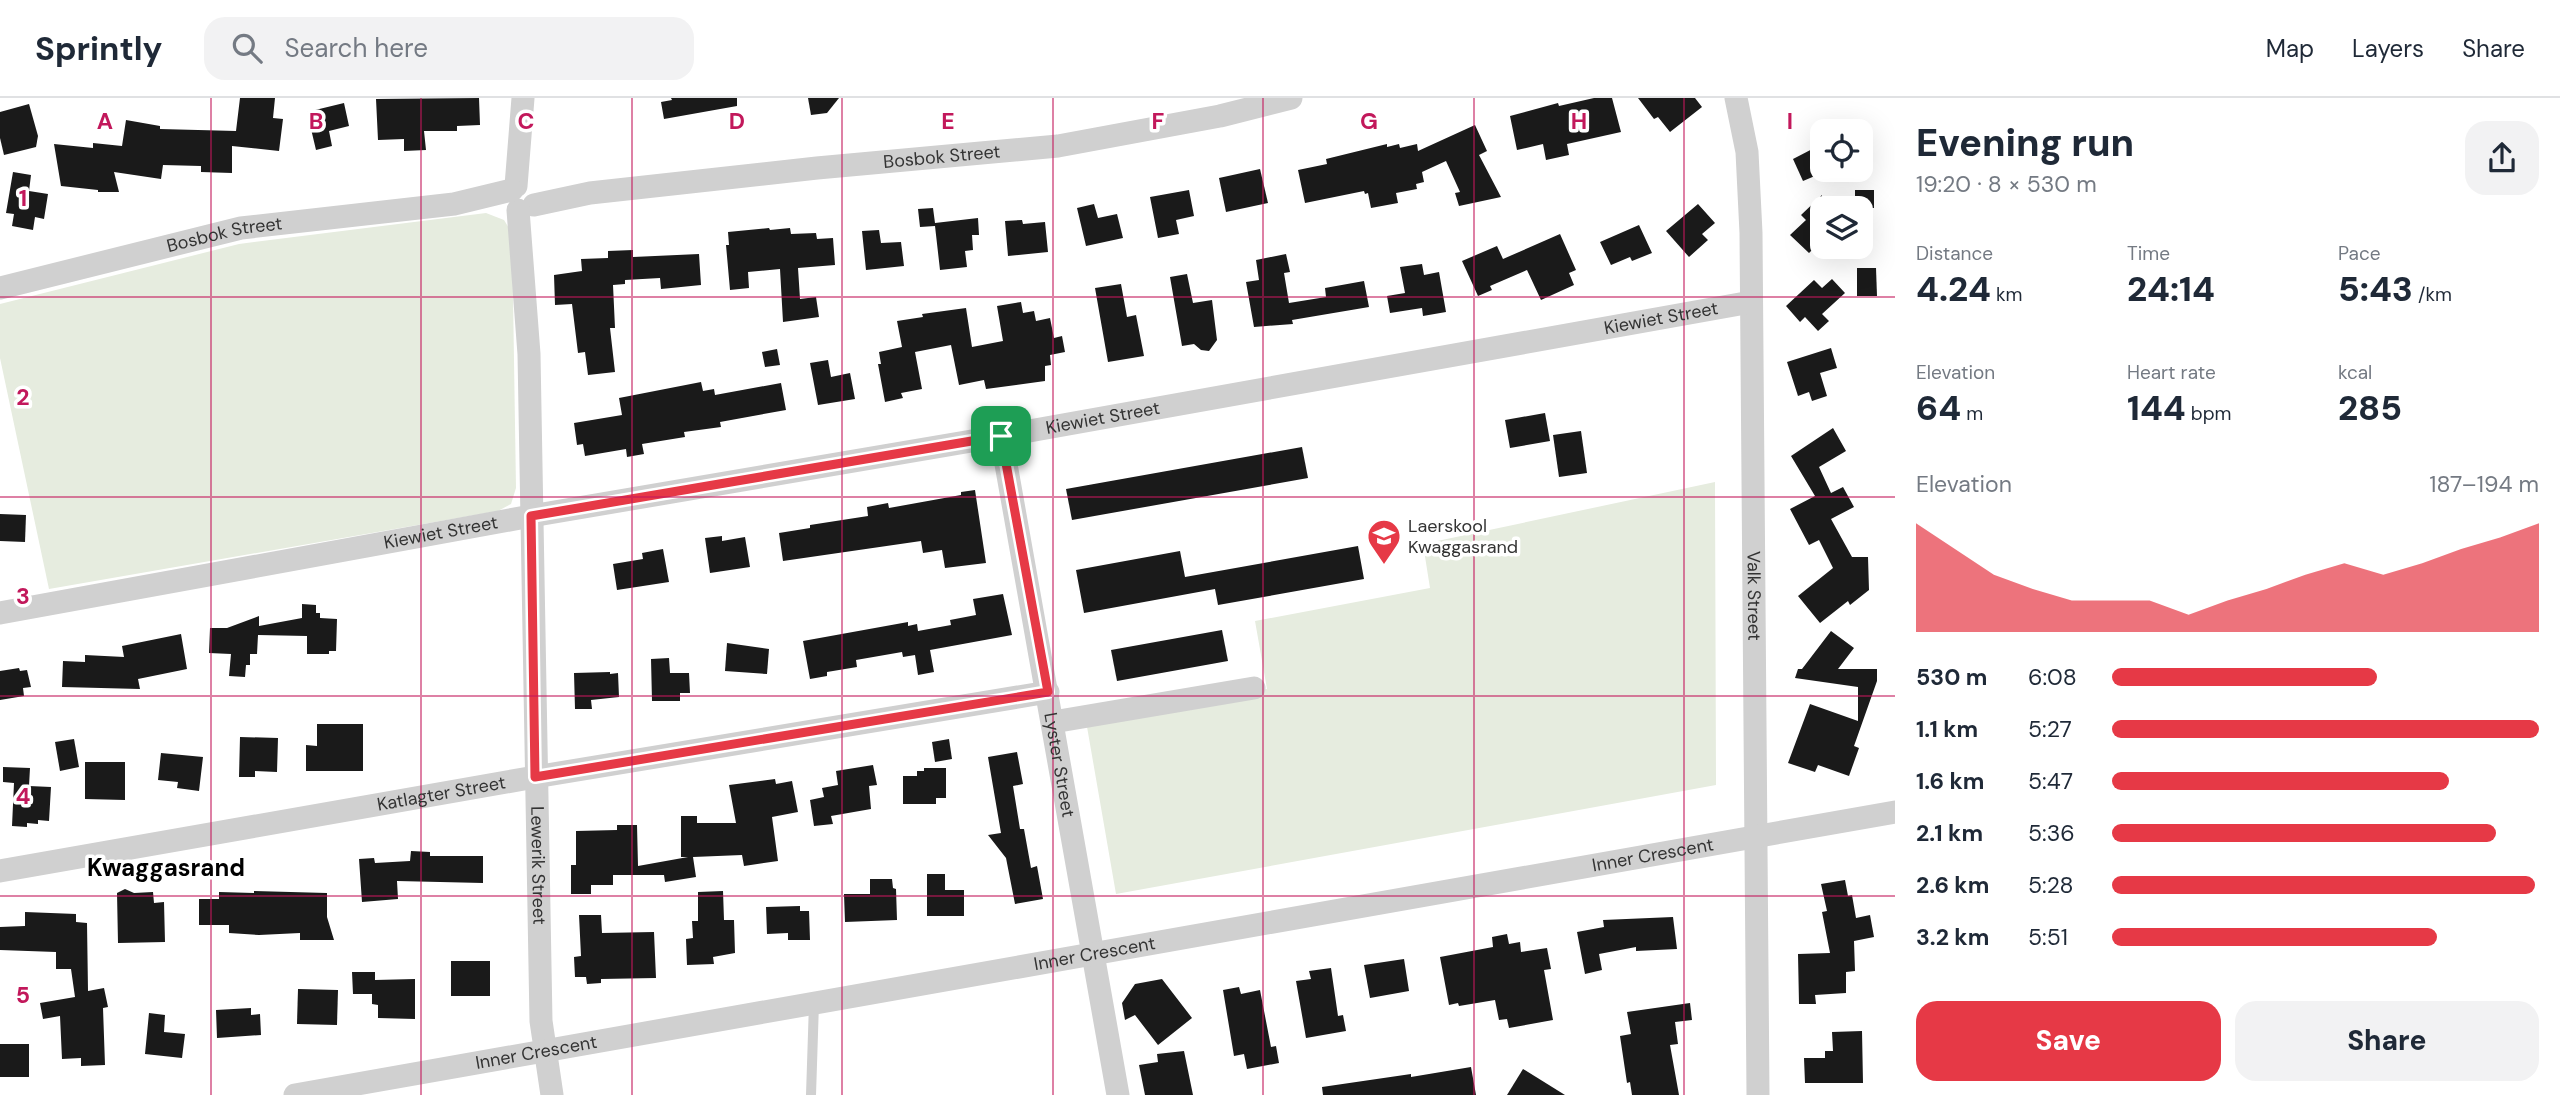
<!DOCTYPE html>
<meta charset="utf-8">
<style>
:root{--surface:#fff;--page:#f2f2f3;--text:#1f2937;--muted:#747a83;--line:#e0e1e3;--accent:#e63946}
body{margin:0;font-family:"DM Sans",sans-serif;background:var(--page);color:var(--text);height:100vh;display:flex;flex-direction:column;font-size:26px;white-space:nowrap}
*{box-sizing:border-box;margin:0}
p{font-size:23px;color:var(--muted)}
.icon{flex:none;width:38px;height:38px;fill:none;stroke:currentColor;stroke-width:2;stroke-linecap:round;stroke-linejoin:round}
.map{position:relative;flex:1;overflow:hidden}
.side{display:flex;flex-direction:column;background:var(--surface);width:665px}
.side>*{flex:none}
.controls{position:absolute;left:1810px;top:21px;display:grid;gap:14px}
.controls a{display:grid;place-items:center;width:63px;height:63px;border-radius:14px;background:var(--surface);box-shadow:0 7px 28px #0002;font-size:35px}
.pin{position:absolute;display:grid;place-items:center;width:60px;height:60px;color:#fff;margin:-30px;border-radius:14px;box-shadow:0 4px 10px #0006}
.round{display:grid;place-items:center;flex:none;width:74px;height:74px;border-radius:21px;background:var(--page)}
.head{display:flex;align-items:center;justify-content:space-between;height:119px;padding:0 21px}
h1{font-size:38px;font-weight:800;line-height:52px}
.stats{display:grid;grid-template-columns:repeat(3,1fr);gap:10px;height:119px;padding:7px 21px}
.stats div{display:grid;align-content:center}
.stats b{font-size:35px;font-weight:800}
.stats small{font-size:19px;font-weight:400}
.stats p{font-size:19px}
.chart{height:196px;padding:14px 21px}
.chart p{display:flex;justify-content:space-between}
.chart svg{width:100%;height:126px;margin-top:7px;fill:var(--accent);opacity:.7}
.action{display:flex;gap:14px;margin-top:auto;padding:14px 21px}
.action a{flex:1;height:80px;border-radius:21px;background:var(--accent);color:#fff;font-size:28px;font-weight:800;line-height:80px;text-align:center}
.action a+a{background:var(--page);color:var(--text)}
ul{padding:0 21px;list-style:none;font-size:23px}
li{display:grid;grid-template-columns:112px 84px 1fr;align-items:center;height:52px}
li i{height:18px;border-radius:9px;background:var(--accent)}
header{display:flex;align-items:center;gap:42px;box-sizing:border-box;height:98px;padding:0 35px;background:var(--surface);border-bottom:2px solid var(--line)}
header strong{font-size:33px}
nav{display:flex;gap:38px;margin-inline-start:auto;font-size:24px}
.search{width:490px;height:63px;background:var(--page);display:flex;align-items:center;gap:18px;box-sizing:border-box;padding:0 24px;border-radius:21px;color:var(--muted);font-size:26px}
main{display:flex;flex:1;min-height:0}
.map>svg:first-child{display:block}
.green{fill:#e6ecdf}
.building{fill:#1a1a1a}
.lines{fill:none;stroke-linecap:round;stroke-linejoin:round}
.lane{stroke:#d0d0d0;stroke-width:10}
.street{stroke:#d0d0d0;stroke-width:23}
.route-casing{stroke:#fff;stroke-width:14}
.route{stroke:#e63946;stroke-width:9}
.grid{fill:none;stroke:#c2185b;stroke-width:2;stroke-opacity:0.55}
.labels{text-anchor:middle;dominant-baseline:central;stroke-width:7;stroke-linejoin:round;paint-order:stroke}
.street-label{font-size:18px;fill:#333;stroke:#fff}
.poi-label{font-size:18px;fill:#333;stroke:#fff;text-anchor:start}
.district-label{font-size:24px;font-weight:bold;fill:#000;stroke:#fff}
.grid-label{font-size:23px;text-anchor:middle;font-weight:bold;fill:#c2185b;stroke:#fff;stroke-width:7;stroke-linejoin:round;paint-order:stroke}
</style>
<header>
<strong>Sprintly</strong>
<div class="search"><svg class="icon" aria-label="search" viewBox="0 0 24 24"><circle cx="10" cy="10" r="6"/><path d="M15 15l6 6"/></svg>Search here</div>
<nav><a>Map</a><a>Layers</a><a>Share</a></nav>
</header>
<main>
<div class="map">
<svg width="1895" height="997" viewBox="0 0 1895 997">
<rect width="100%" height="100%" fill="#fff"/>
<!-- green -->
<g class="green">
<polygon points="486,115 504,122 512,135 516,390 511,406 498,413 49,491 0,260 0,206 239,146"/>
<polygon points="1715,384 1716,687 1116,796 1086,623 1267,591 1255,523 1430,490 1423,446"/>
</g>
<!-- building -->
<g class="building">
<polygon points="240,0 275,0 273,20 283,21 279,53 232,48 232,75 201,74 201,68 163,67 161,81 114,74 119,94 98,94 98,92 61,88 54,46 93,50 93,45 122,48 126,22 160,28 160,31 236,33"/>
<polygon points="479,0 480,27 457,28 457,33 424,33 426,52 404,53 404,41 378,42 376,1"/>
<polygon points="671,0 737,0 737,8 664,21 661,4 672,2"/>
<polygon points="808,0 839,0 827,15 811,17"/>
<polygon points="1594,0 1612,0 1621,34 1567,46 1569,57 1546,62 1543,46 1517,52 1510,18 1558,5 1559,8"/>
<polygon points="1638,0 1695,0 1702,9 1670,34 1658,19 1654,21"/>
<polygon points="344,5 349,28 329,33 332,48 316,52 307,14"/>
<polygon points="29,6 38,38 36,49 4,57 0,40 0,14"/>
<polygon points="1475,27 1487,53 1479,57 1501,99 1459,108 1455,95 1460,94 1446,63 1422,74 1424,84 1416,86 1417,91 1396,95 1398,105 1371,110 1368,95 1365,96 1364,93 1305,105 1298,72 1327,66 1326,61 1387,46 1387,49 1399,46 1400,50 1417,46 1418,53"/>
<polygon points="1822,46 1822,75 1803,83 1793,61"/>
<polygon points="1260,71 1268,105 1226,114 1219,80"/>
<polygon points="13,74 31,77 29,93 48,96 44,121 35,119 33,132 12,128 14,116 6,115"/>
<polygon points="1189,92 1194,118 1176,122 1179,136 1158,140 1150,99"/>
<rect x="1855" y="92" width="19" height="18"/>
<polygon points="1822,97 1822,142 1809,155 1790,137 1806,122 1801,117"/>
<polygon points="1094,106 1098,120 1117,116 1123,140 1086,148 1077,110"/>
<polygon points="1698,106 1715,125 1702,136 1708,142 1689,159 1666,133"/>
<polygon points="933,110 935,125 978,120 979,137 972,137 973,152 965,153 967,169 940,172 935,128 920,129 918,111"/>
<polygon points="1022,122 1023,126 1045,124 1048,154 1008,158 1005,123"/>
<polygon points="1639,127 1652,155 1632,163 1630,159 1611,167 1600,144"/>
<polygon points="769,130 770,132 790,130 791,136 816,135 817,141 833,140 835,167 798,170 800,201 816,199 819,219 783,224 780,171 748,174 749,190 730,192 726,147 729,147 728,134"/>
<polygon points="879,132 881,145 901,144 904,168 866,172 862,133"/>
<polygon points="1560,136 1576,172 1569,175 1574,187 1541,202 1527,172 1490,188 1492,192 1478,198 1462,163 1497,148 1503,161"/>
<polygon points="633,152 633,159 699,156 701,187 661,191 660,180 625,182 625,186 613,187 615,230 610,230 615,274 588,277 585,254 578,255 572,206 555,207 554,177 582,173 581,161 608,160 608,153"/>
<polygon points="1286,156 1290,174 1284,175 1289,205 1326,199 1325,190 1364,183 1369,209 1292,222 1293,226 1254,229 1246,184 1259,182 1256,162"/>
<polygon points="1422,166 1424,177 1439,174 1446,214 1423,218 1422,210 1390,215 1387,198 1405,195 1400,169"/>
<polygon points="1857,170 1876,170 1877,198 1857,198"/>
<polygon points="1187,176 1193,205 1212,202 1217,242 1209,253 1201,252 1194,246 1182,248 1170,179"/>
<polygon points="1832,181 1845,195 1822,216 1829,223 1818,233 1805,219 1800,224 1786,208 1814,182 1822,190"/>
<polygon points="1121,186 1127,219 1136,217 1144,258 1108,264 1095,190"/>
<polygon points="1021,204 1023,215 1034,213 1036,223 1050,220 1054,240 1062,238 1065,254 1050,257 1051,267 1045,268 1045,283 986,291 984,282 959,287 951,247 915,254 922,291 901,295 903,300 885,304 878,266 881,266 879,254 902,249 897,223 923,219 922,216 966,210 972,249 1003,243 997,208"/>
<polygon points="1831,250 1837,270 1820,275 1827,298 1812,303 1809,294 1798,298 1787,264"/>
<polygon points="777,251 780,267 765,269 762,254"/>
<polygon points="828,262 831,279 850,275 855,301 818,307 810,265"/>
<polygon points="701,284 703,293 714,291 715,297 781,285 786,312 720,324 721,329 684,334 685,339 642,346 644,356 627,359 626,351 585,358 583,346 577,347 574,325 622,317 619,300"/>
<polygon points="1545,315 1550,343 1510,350 1505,322"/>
<polygon points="1833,330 1846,353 1819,369 1831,395 1843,389 1854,409 1831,421 1852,459 1868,459 1869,492 1850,507 1848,503 1820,525 1798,498 1833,470 1819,442 1809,447 1790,411 1815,398 1791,358"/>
<polygon points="1581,333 1587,375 1559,379 1553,337"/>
<polygon points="1302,349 1308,380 1072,422 1066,391"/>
<polygon points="975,392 986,465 945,470 942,452 923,455 921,443 783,463 779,435 810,430 810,427 868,418 867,409 888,405 889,410 961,397 961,394"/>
<polygon points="0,416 26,417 25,444 0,443"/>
<polygon points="722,438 722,443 745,439 750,469 710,475 705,440"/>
<polygon points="1358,448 1364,481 1218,507 1215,491 1084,515 1076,472 1180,453 1185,479"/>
<polygon points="663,451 669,484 617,492 613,466 643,461 642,455"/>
<polygon points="1003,496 1012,537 930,552 934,574 918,577 915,557 903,559 902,554 856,562 857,569 827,574 827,578 810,581 803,543 908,524 908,528 917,526 918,533 951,527 950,522 976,517 973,501"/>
<polygon points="302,506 316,507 316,515 320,515 320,520 337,521 336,553 329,553 329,556 307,556 307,538 258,537 257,556 250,556 250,567 246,567 245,579 229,578 231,556 209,555 210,530 227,530 259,518 259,528 302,520"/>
<polygon points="1222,532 1228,563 1117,583 1111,552"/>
<polygon points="1831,533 1854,550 1838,571 1877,571 1877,583 1854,648 1859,650 1849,678 1818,667 1815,674 1788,665 1810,606 1858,623 1858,589 1795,580 1798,571 1802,571"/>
<polygon points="181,536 187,571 138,581 140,591 62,589 63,563 85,564 85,557 124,559 122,548"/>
<polygon points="727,545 769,551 767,576 725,573"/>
<polygon points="669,560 670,575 689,575 690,595 680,595 680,603 652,603 651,561"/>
<polygon points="19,570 20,573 27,572 31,589 23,590 24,598 0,602 0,573"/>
<polygon points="610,574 610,576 618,575 619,599 591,602 592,611 575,611 574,575"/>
<polygon points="317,626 363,626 363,673 306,673 306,647 317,648"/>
<polygon points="240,639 278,640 277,674 255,673 255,679 239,679"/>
<polygon points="74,641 79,669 60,673 55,644"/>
<polygon points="949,641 952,661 935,664 932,644"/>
<polygon points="1017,654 1023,686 1013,688 1020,731 1024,731 1031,770 1037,768 1043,801 1015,806 1006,760 988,737 1001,735 988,659"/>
<polygon points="161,655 203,659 199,693 177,690 178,684 158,682"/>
<polygon points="85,664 125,664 125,702 85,701"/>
<polygon points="873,667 877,687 869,688 871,711 831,718 833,726 814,728 810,702 824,699 822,690 838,687 836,673"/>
<polygon points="3,669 30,670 29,688 51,689 49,723 38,722 38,726 27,725 27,729 12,728 14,685 3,684"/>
<polygon points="924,670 946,670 946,700 936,700 936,706 903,706 903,678 917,678 917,673 924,673"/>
<polygon points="775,681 776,686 792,683 798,714 772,719 778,763 744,768 742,757 693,759 696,779 665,784 664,777 613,777 613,787 591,787 591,796 571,796 571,767 576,767 576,733 617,732 617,727 637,727 638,768 688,759 681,759 681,718 697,718 697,725 736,725 729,687"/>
<polygon points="411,753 430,754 430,758 483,758 483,785 397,783 398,801 362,804 359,761 374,760 375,765 410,763"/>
<polygon points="927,776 945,776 945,792 964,792 964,818 927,818"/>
<polygon points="870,781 892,781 893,790 896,791 897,822 845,824 844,796 870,796"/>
<polygon points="1845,782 1848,798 1852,797 1856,820 1870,817 1874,839 1854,843 1855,873 1846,874 1846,895 1815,897 1816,906 1799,906 1798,856 1830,855 1822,814 1827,813 1821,786"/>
<polygon points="125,791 134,795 153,794 154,805 164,804 165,844 118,845 117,795"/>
<polygon points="254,793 327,795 327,819 334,842 300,842 300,835 259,837 229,835 229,827 199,827 199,801 219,801 219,794 254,795"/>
<polygon points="723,793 724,822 734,822 735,855 713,859 714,866 687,867 686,841 693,840 692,823 698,823 698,794"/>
<polygon points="800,808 800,813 809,813 810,842 788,842 788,835 767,836 766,809"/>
<polygon points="25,814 76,816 76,824 87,825 88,893 104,890 108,909 103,910 105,967 81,968 81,960 62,961 60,918 43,921 40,905 75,899 71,871 56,871 56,854 0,852 0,829 25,828"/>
<polygon points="579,817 601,817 602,835 654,834 656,880 601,881 601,885 587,886 586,879 575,879 574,859 581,858"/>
<polygon points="1673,819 1677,851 1636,853 1636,849 1599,856 1602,872 1585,876 1577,834 1604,829 1603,822"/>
<polygon points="1507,836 1509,846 1520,844 1521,854 1547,850 1551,871 1544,872 1553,922 1509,930 1507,921 1499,922 1495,902 1459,908 1458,905 1449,907 1440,859 1493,849 1492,839"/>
<polygon points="1404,861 1409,893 1370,900 1364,867"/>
<rect x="451" y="863" width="39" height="35"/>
<polygon points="1331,870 1338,918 1343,917 1346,933 1306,940 1296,883 1311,881 1309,873"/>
<polygon points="352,874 375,874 375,882 415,881 415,921 378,920 378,907 372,906 372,896 353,896"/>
<polygon points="1162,881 1192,920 1158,947 1135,917 1125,922 1122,905 1135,886"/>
<polygon points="1239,889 1241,896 1260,892 1271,949 1276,948 1279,965 1247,971 1244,956 1234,958 1223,892"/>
<polygon points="298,891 338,892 337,927 297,926"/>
<polygon points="1690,905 1692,922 1675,924 1678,946 1670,947 1679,997 1632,997 1630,984 1627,985 1620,938 1631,936 1627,914"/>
<polygon points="251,910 251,917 260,916 261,937 217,940 216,912"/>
<polygon points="149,915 165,917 164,934 185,936 182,960 145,956"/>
<polygon points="1862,933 1863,985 1805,985 1804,960 1825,960 1825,953 1833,953 1832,934"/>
<rect x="0" y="946" width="29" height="33"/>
<polygon points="1184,953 1193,997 1145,997 1139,967 1158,964 1157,956"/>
<polygon points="1471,969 1476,997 1323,997 1322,989 1411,976 1411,979"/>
<polygon points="1523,971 1565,997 1507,997"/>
</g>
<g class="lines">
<!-- lane -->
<polyline class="lane" points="811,997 814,905"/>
<!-- street -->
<g class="street">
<path id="s1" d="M 1736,0 L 1747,54 L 1751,135 L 1758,997"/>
<polyline points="516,88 523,0"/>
<path id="s2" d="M 534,107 L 590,95 L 817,70 L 1058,48 L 1220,18 L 1291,0"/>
<path id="s3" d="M 518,112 L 529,256 L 541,923 L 552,997"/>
<path id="s4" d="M 0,190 L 241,130 L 454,106 L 512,92"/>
<path id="s5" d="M 1001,338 L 1118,997"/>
<path id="s6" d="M 0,515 L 531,418 L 1001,338 L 1751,204"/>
<polyline points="1053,624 1254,590"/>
<path id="s7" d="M 0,773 L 535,679 L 1048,594"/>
<path id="s8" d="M 295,997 L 1895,714"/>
</g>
</g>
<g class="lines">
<defs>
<polygon id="route" points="1001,338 1048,594 535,679 531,418"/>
</defs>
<!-- route casing -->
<use href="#route" class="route-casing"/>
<!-- route -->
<use href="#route" class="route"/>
</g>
<!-- grid -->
<path class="grid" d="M 211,0 L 211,997M 421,0 L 421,997M 632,0 L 632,997M 842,0 L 842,997M 1053,0 L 1053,997M 1263,0 L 1263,997M 1474,0 L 1474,997M 1684,0 L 1684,997M 0,199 L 1895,199M 0,399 L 1895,399M 0,598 L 1895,598M 0,798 L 1895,798"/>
<!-- icons -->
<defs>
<symbol id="school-pin" viewBox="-11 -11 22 30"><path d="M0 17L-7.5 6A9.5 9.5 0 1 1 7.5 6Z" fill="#e63946" stroke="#fff"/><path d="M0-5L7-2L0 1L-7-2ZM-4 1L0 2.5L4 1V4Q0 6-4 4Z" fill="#fff"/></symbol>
</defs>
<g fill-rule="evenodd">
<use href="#school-pin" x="1365" y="419" width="38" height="52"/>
</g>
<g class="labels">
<!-- street labels -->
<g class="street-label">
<text stroke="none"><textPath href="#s2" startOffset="411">Bosbok Street</textPath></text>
<text stroke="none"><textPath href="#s4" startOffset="231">Bosbok Street</textPath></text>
<text stroke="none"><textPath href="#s6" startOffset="1687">Kiewiet Street</textPath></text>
<text stroke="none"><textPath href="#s6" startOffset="1120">Kiewiet Street</textPath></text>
<text stroke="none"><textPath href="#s6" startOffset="448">Kiewiet Street</textPath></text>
<text stroke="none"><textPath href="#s1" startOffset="499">Valk Street</textPath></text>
<text stroke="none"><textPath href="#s5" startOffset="334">Lyster Street</textPath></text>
<text stroke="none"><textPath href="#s7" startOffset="448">Katlagter Street</textPath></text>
<text stroke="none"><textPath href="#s8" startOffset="1379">Inner Crescent</textPath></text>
<text stroke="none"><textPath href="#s3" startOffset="656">Lewerik Street</textPath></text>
<text stroke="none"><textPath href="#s8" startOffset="812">Inner Crescent</textPath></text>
<text stroke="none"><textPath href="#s8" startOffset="245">Inner Crescent</textPath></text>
</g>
<!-- poi labels -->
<g class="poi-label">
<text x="1408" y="428">Laerskool<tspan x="1408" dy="21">Kwaggasrand</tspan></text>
</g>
<!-- district labels -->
<g class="district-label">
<text x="166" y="769">Kwaggasrand</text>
</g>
</g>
<g class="grid-label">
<text x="105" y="31">A</text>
<text x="316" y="31">B</text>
<text x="526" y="31">C</text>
<text x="737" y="31">D</text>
<text x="948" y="31">E</text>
<text x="1158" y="31">F</text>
<text x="1369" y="31">G</text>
<text x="1579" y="31">H</text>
<text x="1790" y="31">I</text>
<text x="23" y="108">1</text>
<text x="23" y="307">2</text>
<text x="23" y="506">3</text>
<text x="23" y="706">4</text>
<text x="23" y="905">5</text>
</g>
</svg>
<div class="controls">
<a><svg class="icon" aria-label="locate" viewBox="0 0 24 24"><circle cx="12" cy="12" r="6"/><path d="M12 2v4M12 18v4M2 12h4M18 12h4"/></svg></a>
<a><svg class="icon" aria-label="layers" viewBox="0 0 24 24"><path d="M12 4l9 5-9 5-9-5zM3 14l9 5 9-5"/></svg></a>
</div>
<div class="pin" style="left:1001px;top:338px;background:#1e9e55"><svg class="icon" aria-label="arrive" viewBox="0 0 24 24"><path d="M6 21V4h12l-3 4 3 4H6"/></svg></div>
</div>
<section class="side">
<div class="head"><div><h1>Evening run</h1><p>19:20 · 8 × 530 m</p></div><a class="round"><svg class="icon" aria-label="share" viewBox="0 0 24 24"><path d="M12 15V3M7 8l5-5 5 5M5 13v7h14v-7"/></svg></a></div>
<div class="stats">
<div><p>Distance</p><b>4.24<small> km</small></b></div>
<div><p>Time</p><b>24:14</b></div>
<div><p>Pace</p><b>5:43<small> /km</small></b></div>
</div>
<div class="stats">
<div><p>Elevation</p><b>64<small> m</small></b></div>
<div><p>Heart rate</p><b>144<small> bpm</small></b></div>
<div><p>kcal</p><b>285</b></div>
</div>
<div class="chart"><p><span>Elevation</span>187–194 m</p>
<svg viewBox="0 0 160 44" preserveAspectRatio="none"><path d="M0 44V6L10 15L20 24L30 29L40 33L50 33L60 33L70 38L80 33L90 29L100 24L110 20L120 24L130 20L140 15L150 11L160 6V44z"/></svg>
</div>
<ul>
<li><b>530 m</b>6:08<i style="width:62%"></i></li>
<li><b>1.1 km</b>5:27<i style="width:100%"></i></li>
<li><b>1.6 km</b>5:47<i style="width:79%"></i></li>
<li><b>2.1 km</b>5:36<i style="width:90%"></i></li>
<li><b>2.6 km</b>5:28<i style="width:99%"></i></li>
<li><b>3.2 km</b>5:51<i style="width:76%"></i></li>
</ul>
<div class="action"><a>Save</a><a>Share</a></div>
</section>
</main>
